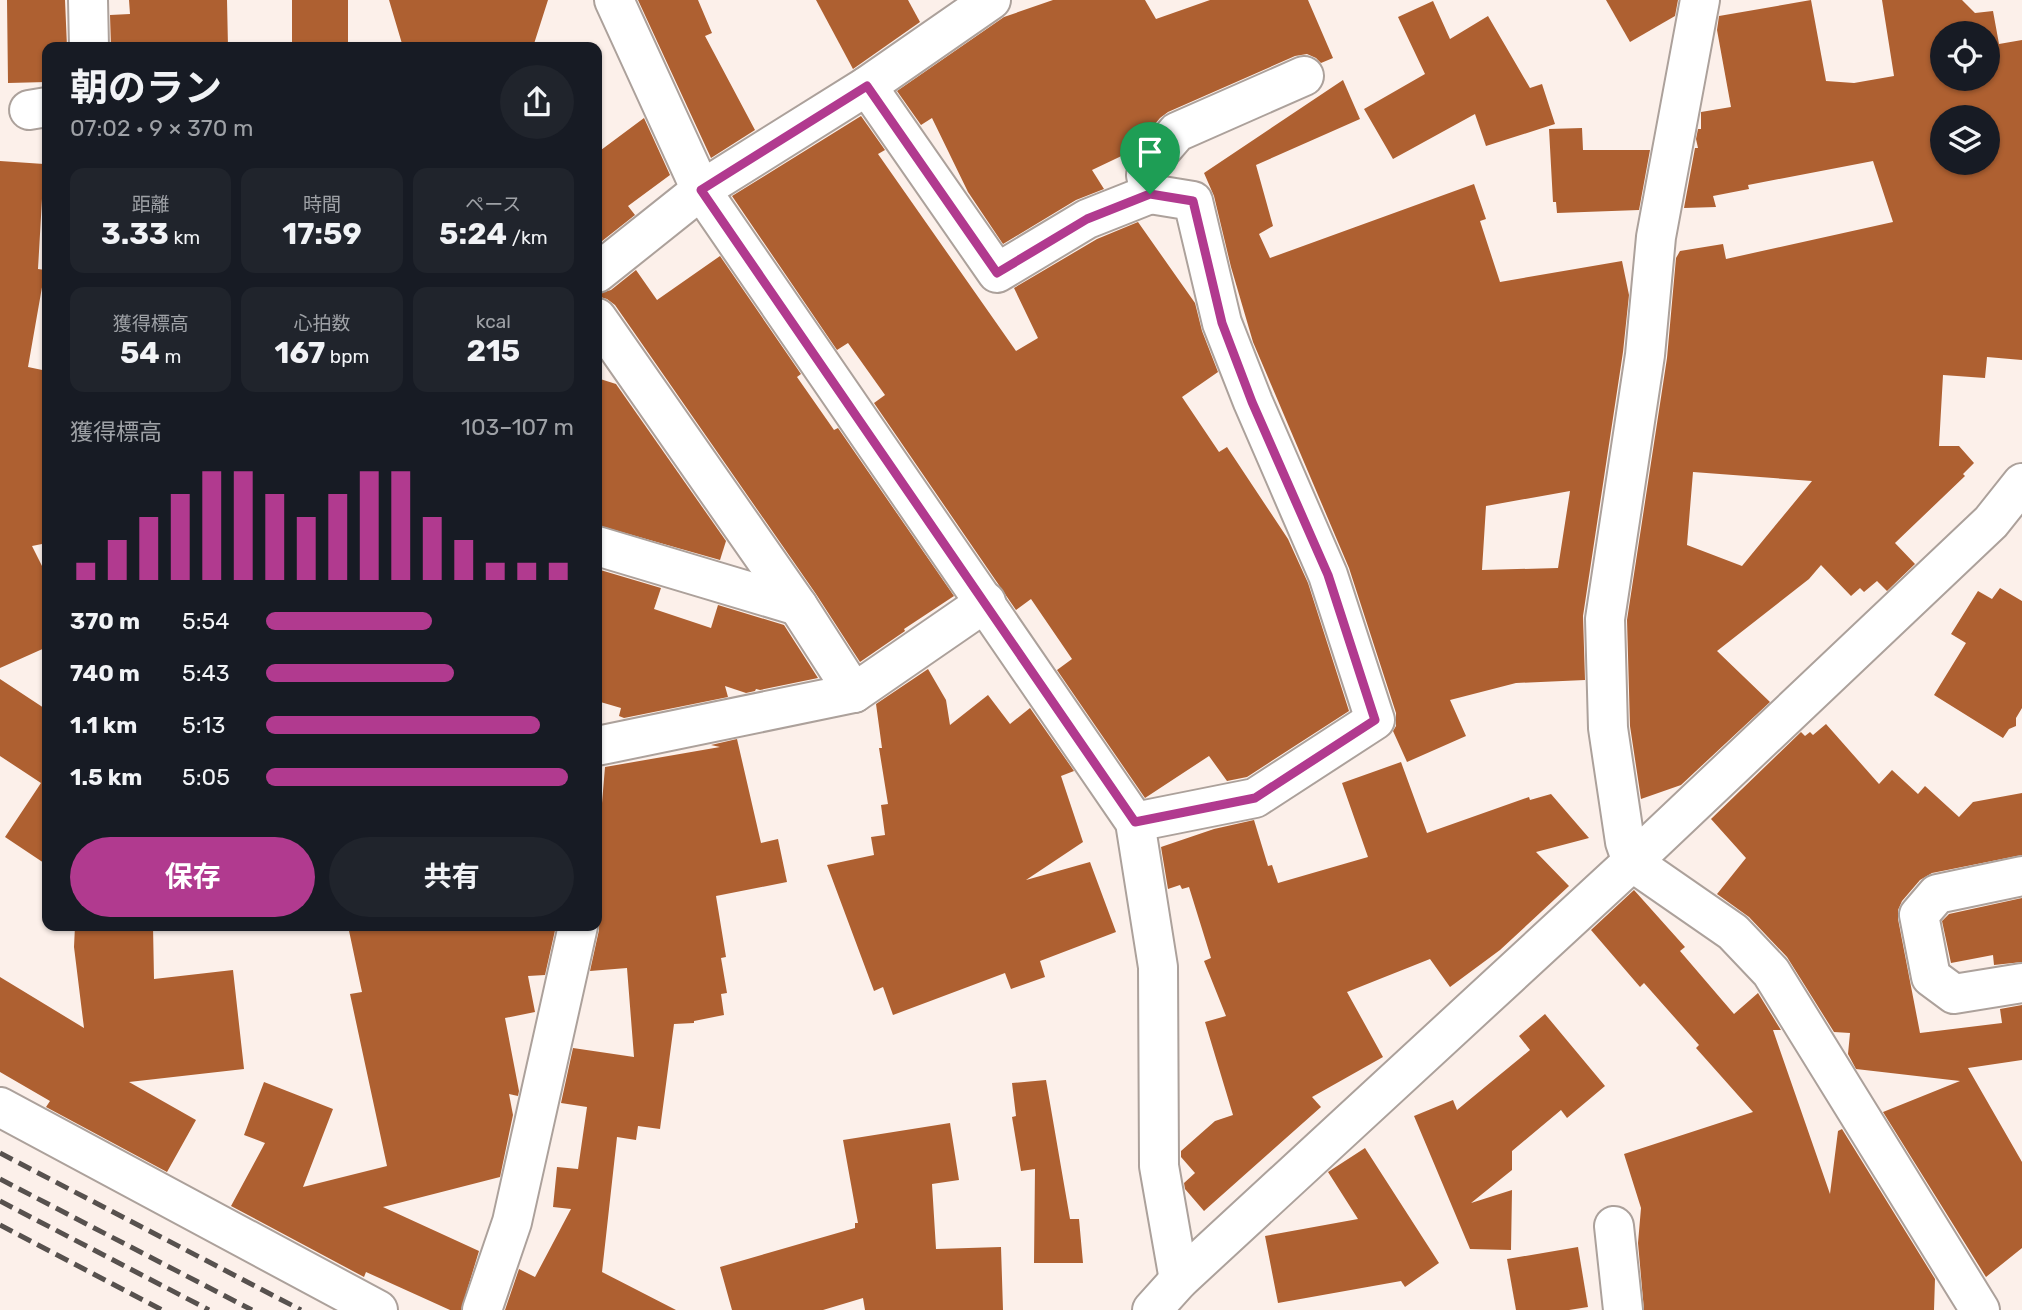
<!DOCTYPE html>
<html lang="ja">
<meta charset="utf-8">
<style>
:root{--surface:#171b24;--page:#20242c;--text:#f1f3f6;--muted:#9ea1a6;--accent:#b13a8f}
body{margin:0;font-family:Rubik,"Noto Sans JP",sans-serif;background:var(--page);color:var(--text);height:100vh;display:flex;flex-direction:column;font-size:26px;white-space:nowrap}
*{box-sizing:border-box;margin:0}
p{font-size:23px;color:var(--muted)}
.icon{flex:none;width:38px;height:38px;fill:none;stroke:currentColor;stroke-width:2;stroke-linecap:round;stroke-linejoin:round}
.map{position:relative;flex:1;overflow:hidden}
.details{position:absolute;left:42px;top:42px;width:560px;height:889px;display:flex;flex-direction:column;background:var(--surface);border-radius:14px;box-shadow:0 2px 5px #0004}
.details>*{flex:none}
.buttons{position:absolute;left:1930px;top:21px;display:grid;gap:14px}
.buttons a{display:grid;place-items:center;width:70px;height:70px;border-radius:50%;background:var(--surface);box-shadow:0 2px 5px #0004;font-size:35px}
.pin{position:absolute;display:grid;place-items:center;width:60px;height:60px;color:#fff;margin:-72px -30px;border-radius:50% 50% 50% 0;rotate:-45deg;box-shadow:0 0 7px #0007}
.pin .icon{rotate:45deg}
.round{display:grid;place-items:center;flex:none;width:74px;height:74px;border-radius:37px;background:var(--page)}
.headline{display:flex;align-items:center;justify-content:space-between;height:119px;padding:0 28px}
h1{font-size:38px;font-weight:700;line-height:52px}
.stats{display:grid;grid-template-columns:repeat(3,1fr);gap:10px;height:119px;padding:7px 28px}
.stats div{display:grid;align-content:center;border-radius:14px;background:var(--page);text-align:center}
.stats b{font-size:30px;font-weight:700}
.stats small{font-size:19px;font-weight:400}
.stats p{font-size:19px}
.chart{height:196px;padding:14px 28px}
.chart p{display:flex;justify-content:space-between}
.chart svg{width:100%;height:126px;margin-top:7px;stroke:var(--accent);stroke-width:6}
.button{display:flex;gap:14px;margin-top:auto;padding:14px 28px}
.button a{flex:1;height:80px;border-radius:42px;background:var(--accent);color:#fff;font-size:28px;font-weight:700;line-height:80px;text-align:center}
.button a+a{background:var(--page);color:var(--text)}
ul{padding:0 28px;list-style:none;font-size:23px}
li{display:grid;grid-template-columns:112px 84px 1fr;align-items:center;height:52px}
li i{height:18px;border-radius:9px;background:var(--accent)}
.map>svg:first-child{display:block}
.building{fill:#ae6031;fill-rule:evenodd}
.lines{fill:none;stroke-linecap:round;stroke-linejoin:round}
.minor-casing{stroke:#aca19b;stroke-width:42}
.minor{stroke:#fff;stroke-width:38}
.rail{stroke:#57514e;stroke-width:5;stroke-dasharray:14 7;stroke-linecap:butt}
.route-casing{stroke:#fff;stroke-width:14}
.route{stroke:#b13a8f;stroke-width:9}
</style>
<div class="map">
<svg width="2022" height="1310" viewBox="0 0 2022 1310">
<rect width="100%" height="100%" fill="#fcf0ea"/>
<!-- building -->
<g class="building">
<polygon points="7,0 65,0 67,47 47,47 47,82 8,83"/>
<polygon points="129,0 227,0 228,47 111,47 110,15 130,14"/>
<rect x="292" y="0" width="56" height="47"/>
<polygon points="389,0 548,0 533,47 499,47 485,43 468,47 403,47"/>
<polygon points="638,0 698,0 712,33 705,36 755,130 711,158"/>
<polygon points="816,0 908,0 920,22 853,69"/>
<polygon points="1053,0 1145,0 1156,19 1210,0 1308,0 1333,58 1321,63 1316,58 1307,54 1295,56 1168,112 1160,118 1132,151 1092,170 1104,189 1076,200 1003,244 968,192 932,118 921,125 897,91 1004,17"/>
<polygon points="1606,0 1678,0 1675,16 1630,42"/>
<path d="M 1811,0 L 1826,81 L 1854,83 L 1894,76 L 1882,0 L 1962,0 L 1975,13 L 1993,11 L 1999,44 L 2022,40 L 2022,360 L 1987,357 L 1985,378 L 1943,375 L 1939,446 L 1959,446 L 1974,463 L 1963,474 L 1965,476 L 1895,543 L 1915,564 L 1887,591 L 1877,581 L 1864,592 L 1860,588 L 1851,596 L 1821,565 L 1809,579 L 1717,651 L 1770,702 L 1681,785 L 1641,799 L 1630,726 L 1627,620 L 1667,358 L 1676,258 L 1680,251 L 1723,244 L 1726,259 L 1893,222 L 1873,161 L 1748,185 L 1749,189 L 1713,196 L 1716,207 L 1684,208 L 1695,148 L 1698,148 L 1696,139 L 1698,129 L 1701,129 L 1701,112 L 1731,107 L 1717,30 L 1719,16 ZM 1942,33 L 1988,33 L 1988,79 L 1942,79 ZM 1942,117 L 1988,117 L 1988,163 L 1942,163 ZM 1693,472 L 1812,481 L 1742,566 L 1687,545 Z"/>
<polygon points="1433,1 1450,39 1488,16 1530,88 1542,84 1555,124 1486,146 1475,114 1393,159 1364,109 1425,74 1398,17"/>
<path d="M 1343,80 L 1360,119 L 1256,165 L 1273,226 L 1259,234 L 1270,258 L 1474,184 L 1486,219 L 1480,221 L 1500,282 L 1622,261 L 1629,295 L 1623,352 L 1583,616 L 1585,680 L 1516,683 L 1450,700 L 1466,736 L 1407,762 L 1393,731 L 1396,726 L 1396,713 L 1349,568 L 1253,342 L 1231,267 L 1214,196 L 1204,173 ZM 1570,491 L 1558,568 L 1482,570 L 1486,506 Z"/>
<polygon points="861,116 885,150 878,154 1016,351 1038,338 1014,288 1097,239 1138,222 1195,303 1202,331 1218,372 1182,397 1219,452 1227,447 1288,539 1308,583 1349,711 1247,777 1227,781 1209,756 1145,798 1057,670 1072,659 1031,599 1016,610 874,403 885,395 848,343 837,350 732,196"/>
<polygon points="644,118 670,175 628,206 635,215 597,245 597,153"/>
<polygon points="1582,128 1583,150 1650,150 1639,210 1557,213 1556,202 1553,202 1549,129"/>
<polygon points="0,161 44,164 38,269 45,270 28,367 47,371 47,543 32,546 47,576 47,647 0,668"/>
<polygon points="720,256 801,374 797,377 834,430 838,428 954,596 904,629 905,631 860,662 816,594 615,305 607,299 597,296 597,294 611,290 636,270 657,300"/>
<polygon points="597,378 616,384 726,541 720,560 597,525"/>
<polygon points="597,569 661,588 654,609 711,628 718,605 784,625 818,678 760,690 756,689 755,691 746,693 725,686 728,697 624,718 619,716 621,708 597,701"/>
<polygon points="2000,588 2022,601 2022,708 2016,718 2016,726 2009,729 2003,738 1934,695 1966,643 1951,634 1978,591 1992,599"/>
<polygon points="928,669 946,700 950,725 988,695 1010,724 1030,708 1074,771 1061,776 1083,842 1026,880 1090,862 1116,932 1040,961 1045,977 1011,989 1005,973 893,1015 883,987 874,991 827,865 874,855 871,837 885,835 881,805 888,804 879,748 882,748 876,704"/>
<polygon points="0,679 47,710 47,865 5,837 41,783 0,756"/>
<polygon points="1826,724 1879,784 1892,770 1918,794 1925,786 1959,817 1973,802 2022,793 2022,855 1932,873 1920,880 1902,901 1898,910 1898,919 1920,1033 2002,1023 2000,1009 2022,1005 2022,1060 1968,1068 2022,1162 2022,1248 1986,1277 1883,1112 1960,1081 1856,1069 1848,1054 1850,1033 1834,1032 1787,957 1749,917 1717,894 1746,858 1711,819 1801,732 1805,736 1810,732 1813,735"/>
<polygon points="737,739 761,843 778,839 787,882 716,896 726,957 721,958 727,993 721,994 724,1015 694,1021 694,1023 674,1024 660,1129 638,1126 636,1140 617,1137 602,1272 676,1310 505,1310 519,1269 535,1277 571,1209 553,1207 557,1167 578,1169 587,1107 561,1103 573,1048 634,1057 627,968 590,971 599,930 602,803 605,767 720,747 711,745"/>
<polygon points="1401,762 1427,833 1529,797 1530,800 1551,794 1589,838 1536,852 1569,886 1500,950 1450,987 1430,959 1347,992 1383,1057 1312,1097 1321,1107 1204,1211 1185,1189 1184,1183 1195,1173 1181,1157 1181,1151 1215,1121 1233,1115 1205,1022 1226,1016 1204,961 1211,958 1189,887 1182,889 1180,885 1168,889 1161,847 1214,829 1254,820 1268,866 1272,865 1278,883 1368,857 1342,783"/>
<polygon points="1634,890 1685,947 1680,951 1734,1014 1758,993 1781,1030 1773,1030 1830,1194 1838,1131 1842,1129 1935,1279 1934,1310 1644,1310 1638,1243 1641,1208 1624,1154 1753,1112 1696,1048 1699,1045 1644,983 1640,987 1591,930"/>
<polygon points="2022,898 2022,962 1994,965 1993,955 1951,963 1942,921 1949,914"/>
<polygon points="75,926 153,926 154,979 233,970 244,1069 129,1082 196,1120 167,1172 46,1107 50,1101 0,1072 0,977 84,1028 74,947"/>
<polygon points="348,926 556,926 545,975 528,976 535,1012 505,1018 519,1091 518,1096 509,1094 513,1115 500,1177 383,1207 479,1251 461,1310 450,1310 366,1272 364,1277 231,1206 265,1143 244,1135 264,1082 333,1109 303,1187 387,1166 350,994 362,992"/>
<polygon points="1545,1014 1605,1086 1567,1118 1561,1110 1512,1151 1512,1170 1471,1203 1512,1190 1511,1250 1470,1249 1414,1116 1453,1100 1457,1110 1530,1050 1519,1036"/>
<polygon points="1046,1080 1070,1219 1079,1219 1083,1263 1034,1263 1035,1169 1021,1171 1012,1117 1016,1116 1012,1083"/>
<polygon points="950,1123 959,1180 932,1184 936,1249 1001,1247 1003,1310 865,1310 863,1298 823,1310 732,1310 720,1267 855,1228 855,1223 858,1223 843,1140"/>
<polygon points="1365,1148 1439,1263 1405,1287 1401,1281 1278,1303 1265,1236 1358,1219 1328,1172"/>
<polygon points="1578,1247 1588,1307 1569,1310 1516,1310 1507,1259"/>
</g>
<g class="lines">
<defs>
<g id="minor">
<polyline points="88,0 89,47"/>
<polyline points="614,0 701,190 1135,822 1158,967 1159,1166 1179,1280"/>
<polyline points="1700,0 1656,237 1645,355 1605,619 1608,728 1625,842 1632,862 1733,932 1771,972 1980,1310"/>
<polyline points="867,86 997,273 1087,219 1150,194"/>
<polyline points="29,110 47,107"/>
<polyline points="597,273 701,190 867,86 991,0"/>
<polyline points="597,318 798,606 854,693"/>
<polyline points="597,546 798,606"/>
<polyline points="597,746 854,693 986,602"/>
<polyline points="1135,822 1255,798 1375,720 1328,575 1253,402 1222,323 1193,201 1150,194 1146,175 1151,162 1177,132 1304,76"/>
<polyline points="2022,876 1937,894 1919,915 1931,977 1954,994 2022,983"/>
<polyline points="0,1107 378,1310"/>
<polyline points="1614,1226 1623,1310"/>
<polyline points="482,1310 512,1222 578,926"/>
<polyline points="1152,1310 1179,1280 1632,862 1991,522 2022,483"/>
</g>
</defs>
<!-- minor casing -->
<use href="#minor" class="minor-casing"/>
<!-- minor -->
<use href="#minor" class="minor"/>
<!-- rail -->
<g class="rail">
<polyline points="0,1153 301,1310"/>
<polyline points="0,1179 252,1310"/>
<polyline points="0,1201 209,1310"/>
<polyline points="0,1225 162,1310"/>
</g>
</g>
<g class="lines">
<defs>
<polygon id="route" points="867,86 997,273 1087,219 1150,194 1193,201 1222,323 1252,402 1328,575 1375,720 1255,798 1135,822 701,190"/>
</defs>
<!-- route casing -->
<use href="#route" class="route-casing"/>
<!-- route -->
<use href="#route" class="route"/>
</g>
</svg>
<div class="buttons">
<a><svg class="icon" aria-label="locate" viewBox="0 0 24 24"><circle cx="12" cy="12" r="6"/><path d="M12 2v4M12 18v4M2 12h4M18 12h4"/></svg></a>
<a><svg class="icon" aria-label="layers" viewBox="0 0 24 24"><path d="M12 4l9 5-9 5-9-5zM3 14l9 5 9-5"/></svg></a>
</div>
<div class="pin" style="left:1150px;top:194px;background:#1e9e55"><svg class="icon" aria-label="arrive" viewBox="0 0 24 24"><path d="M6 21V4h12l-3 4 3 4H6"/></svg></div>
<section class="details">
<div class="headline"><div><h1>朝のラン</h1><p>07:02 · 9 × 370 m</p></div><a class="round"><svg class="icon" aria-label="share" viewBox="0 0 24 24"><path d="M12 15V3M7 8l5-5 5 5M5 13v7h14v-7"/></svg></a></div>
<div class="stats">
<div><p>距離</p><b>3.33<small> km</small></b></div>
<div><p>時間</p><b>17:59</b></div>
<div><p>ペース</p><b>5:24<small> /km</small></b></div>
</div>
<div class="stats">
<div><p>獲得標高</p><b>54<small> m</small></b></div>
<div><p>心拍数</p><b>167<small> bpm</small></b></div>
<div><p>kcal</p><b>215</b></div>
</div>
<div class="chart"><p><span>獲得標高</span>103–107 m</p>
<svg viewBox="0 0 160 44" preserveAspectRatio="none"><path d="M5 44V38M15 44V30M25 44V22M35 44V14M45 44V6M55 44V6M65 44V14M75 44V22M85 44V14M95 44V6M105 44V6M115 44V22M125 44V30M135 44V38M145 44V38M155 44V38"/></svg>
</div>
<ul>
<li><b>370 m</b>5:54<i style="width:54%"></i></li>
<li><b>740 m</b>5:43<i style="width:61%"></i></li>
<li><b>1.1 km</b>5:13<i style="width:89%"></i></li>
<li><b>1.5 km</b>5:05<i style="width:98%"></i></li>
</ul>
<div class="button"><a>保存</a><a>共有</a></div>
</section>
</div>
